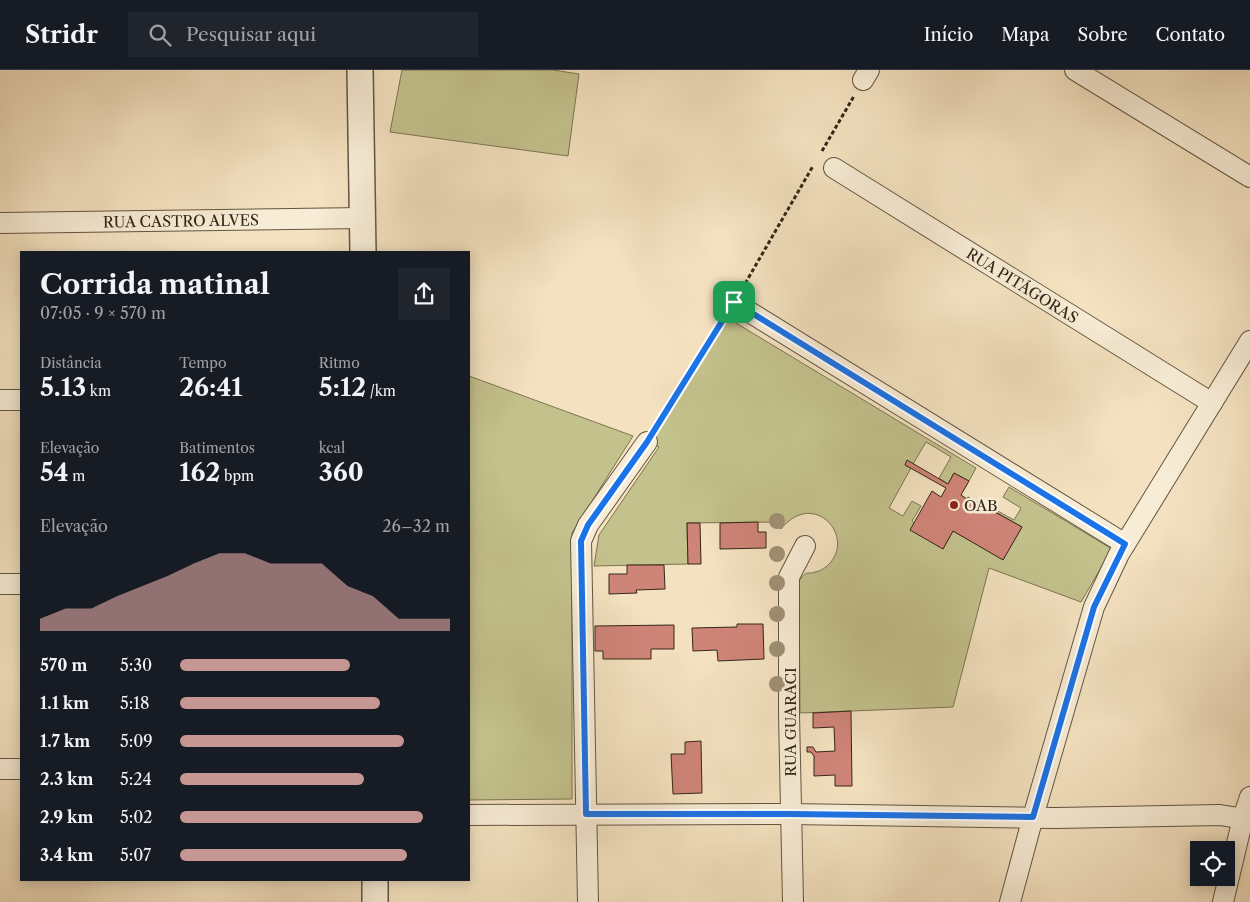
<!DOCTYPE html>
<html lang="pt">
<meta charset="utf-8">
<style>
:root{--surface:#171b24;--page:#20242c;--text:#f1f3f6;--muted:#9ea1a6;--line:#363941;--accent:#c59692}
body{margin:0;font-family:"Libre Caslon Text",serif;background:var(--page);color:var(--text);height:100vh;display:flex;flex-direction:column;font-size:19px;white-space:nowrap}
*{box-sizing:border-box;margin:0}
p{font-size:16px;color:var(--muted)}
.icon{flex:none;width:28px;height:28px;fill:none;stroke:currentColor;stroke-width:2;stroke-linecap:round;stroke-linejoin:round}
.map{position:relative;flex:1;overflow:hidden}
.side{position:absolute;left:20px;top:181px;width:450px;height:630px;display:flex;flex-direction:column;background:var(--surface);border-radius:0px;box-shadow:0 2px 12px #0003}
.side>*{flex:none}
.fabs{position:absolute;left:1190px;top:771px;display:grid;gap:10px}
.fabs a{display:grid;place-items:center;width:45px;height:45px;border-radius:0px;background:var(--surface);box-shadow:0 2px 12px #0003;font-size:25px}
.pin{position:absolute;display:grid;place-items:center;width:42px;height:42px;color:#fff;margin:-21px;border-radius:10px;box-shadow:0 2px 8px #0006}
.round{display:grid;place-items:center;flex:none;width:52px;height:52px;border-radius:0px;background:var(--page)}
.head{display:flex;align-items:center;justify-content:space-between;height:85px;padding:0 20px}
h1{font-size:28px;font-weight:700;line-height:38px}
.stats{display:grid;grid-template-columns:repeat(3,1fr);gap:8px;height:85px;padding:5px 20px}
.stats div{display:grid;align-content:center}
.stats b{font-size:25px;font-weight:700}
.stats small{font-size:14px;font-weight:400}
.stats p{font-size:14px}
.chart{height:140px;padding:10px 20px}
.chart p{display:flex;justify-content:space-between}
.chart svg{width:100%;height:90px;margin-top:5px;fill:var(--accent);opacity:.7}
ul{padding:0 20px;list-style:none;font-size:16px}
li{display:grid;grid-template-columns:80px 60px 1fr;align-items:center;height:38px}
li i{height:12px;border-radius:6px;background:var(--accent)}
header{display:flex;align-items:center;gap:30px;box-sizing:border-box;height:70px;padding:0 25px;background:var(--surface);border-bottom:1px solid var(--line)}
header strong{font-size:24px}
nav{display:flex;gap:28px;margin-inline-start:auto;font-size:18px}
.search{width:350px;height:45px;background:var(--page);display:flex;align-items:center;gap:12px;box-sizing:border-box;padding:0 18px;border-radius:0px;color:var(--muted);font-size:19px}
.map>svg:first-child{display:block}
.green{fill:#c3c18c;stroke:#7c7452}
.building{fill:#cf8478;stroke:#352617}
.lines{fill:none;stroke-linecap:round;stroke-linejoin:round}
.minor-casing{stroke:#645541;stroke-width:22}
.tertiary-casing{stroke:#645541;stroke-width:28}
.path{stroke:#352617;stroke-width:3;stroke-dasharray:4 2.5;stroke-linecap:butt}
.minor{stroke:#f7ecd5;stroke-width:20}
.tertiary{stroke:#f7ecd5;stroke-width:25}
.tree{fill:#9e9073}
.route-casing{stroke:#fff;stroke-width:10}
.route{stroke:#1a73e8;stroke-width:6}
.poi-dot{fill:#8f2418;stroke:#f7ecd5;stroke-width:2}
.labels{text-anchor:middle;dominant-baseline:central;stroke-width:5;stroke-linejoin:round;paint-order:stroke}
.street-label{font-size:15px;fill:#352617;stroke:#f7ecd5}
.poi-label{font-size:15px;fill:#352617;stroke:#f7ecd5;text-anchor:start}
</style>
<header>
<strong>Stridr</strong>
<div class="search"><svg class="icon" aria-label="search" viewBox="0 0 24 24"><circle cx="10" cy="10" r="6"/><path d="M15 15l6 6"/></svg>Pesquisar aqui</div>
<nav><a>Início</a><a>Mapa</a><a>Sobre</a><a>Contato</a></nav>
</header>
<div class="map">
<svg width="1250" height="832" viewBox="0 0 1250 832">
<rect width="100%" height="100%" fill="#f3e1bf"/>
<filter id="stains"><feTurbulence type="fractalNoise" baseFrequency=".004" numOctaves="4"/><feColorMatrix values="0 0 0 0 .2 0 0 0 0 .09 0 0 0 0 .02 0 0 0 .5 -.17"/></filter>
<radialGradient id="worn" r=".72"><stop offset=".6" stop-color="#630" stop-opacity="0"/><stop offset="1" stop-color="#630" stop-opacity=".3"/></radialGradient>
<!-- green -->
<g class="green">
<polygon points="402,0 553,0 579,4 568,86 390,62"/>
<path d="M 726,247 L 976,398 L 969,411 L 954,403 L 948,414 L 939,408 L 951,387 L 926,372 L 913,394 L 908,391 L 905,395 L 911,398 L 889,438 L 903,446 L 912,431 L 921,436 L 912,451 L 943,479 L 953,461 L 1003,489 L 1022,457 L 994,441 L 996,440 L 1014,450 L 1021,438 L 1003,427 L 1009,417 L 1112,479 L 1081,532 L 989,498 L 953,637 L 800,643 L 799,511 C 801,508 804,504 807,503 C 810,503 813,503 815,502 C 821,501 827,497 831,492 C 854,463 812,420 781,459 L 775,452 L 687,453 L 688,494 L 594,496 L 599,465 L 659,377 L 647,372 Z"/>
<polygon points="469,306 633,366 572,463 572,729 469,730"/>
</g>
<!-- building -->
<g class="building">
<polygon points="907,390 948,414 954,403 969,411 961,425 967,429 968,427 1022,457 1003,490 953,461 943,479 910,460 932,421 941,427 946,418 905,395"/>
<polygon points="758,452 758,462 766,462 766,478 720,479 720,453"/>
<polygon points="687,453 700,453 701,494 688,494"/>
<polygon points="627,495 664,495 665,519 636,520 637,523 609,524 609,504 627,504"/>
<polygon points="737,554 763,554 764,589 718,591 717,580 693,581 692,558 737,557"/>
<polygon points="674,555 674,579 651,579 651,589 603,589 603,581 595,581 595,556"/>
<polygon points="851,641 852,716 835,716 835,705 814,706 814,686 811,682 807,682 807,677 813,677 816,682 835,681 834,657 813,658 813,643"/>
<polygon points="701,671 702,723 673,724 671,684 685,684 685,672"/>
</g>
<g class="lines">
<defs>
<g id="minor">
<polyline points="1075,0 1250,107"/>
<polyline points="863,10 869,0"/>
<path id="s1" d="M 834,98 L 1212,333"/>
<path id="s2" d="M 0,153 L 363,148"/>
<polyline points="743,238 1125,474"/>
<polyline points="0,330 21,330"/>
<polyline points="0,514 21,514"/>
<polyline points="0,699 21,699"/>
<polyline points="469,745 790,744 1056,748 1220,745 1250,750"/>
<polyline points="588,832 581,471 588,455 647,372"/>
<polyline points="793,832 789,644 789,507 805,476"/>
<polyline points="1010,832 1033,747 1094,537 1119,484 1250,271"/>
<polyline points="1223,832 1243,748 1250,727"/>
</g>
<g id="tertiary">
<polyline points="360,0 363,182"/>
<polyline points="375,810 375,832"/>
</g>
</defs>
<!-- minor casing -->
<use href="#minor" class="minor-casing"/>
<!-- tertiary casing -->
<use href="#tertiary" class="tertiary-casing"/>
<!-- path -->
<g class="path">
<polyline points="822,81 854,26"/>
<polyline points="742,219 813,96"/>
<polyline points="657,356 725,247"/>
</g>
<!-- minor -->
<use href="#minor" class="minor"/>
<!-- tertiary -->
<use href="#tertiary" class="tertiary"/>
</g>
<!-- trees -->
<g class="tree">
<circle cx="777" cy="451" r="8"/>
<circle cx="777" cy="484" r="8"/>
<circle cx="777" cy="513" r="8"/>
<circle cx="777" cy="544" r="8"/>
<circle cx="777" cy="579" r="8"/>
<circle cx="777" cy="614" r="8"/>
</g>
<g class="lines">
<defs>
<polygon id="route" points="734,232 1125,474 1094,537 1033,747 790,744 586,744 581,471 588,455 647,372"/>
</defs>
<!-- route casing -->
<use href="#route" class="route-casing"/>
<!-- route -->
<use href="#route" class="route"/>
</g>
<!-- markers -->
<circle class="poi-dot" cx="954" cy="435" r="5"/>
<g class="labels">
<!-- street labels -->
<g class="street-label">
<text stroke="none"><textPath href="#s2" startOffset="181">RUA CASTRO ALVES</textPath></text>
<text stroke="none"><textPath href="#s1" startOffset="222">RUA PITÁGORAS</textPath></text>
<text transform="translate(790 652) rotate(-90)">RUA GUARACI</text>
</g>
<!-- poi labels -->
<g class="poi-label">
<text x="964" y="435">OAB</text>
</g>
</g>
<rect width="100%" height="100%" filter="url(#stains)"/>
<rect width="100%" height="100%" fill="url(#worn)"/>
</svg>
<div class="fabs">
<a><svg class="icon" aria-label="locate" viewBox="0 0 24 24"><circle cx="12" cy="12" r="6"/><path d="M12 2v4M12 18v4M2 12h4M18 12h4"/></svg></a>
</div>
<div class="pin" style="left:734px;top:232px;background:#1e9e55"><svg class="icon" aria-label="arrive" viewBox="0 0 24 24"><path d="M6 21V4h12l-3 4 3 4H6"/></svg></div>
<section class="side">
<div class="head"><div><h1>Corrida matinal</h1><p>07:05 · 9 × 570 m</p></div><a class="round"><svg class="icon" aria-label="share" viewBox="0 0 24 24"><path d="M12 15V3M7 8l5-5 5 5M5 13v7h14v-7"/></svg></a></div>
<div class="stats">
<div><p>Distância</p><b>5.13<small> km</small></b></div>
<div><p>Tempo</p><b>26:41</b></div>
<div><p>Ritmo</p><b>5:12<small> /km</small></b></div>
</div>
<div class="stats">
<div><p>Elevação</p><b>54<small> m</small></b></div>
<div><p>Batimentos</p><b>162<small> bpm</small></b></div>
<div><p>kcal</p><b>360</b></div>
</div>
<div class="chart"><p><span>Elevação</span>26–32 m</p>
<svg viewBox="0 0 160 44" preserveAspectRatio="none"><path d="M0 44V38L10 33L20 33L30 27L40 22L50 17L60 11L70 6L80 6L90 11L100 11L110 11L120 22L130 27L140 38L150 38L160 38V44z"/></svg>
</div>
<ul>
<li><b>570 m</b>5:30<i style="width:63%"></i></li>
<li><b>1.1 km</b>5:18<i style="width:74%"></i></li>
<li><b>1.7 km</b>5:09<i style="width:83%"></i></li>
<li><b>2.3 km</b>5:24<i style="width:68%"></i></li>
<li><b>2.9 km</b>5:02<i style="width:90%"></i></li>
<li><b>3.4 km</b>5:07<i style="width:84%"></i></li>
</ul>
</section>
</div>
